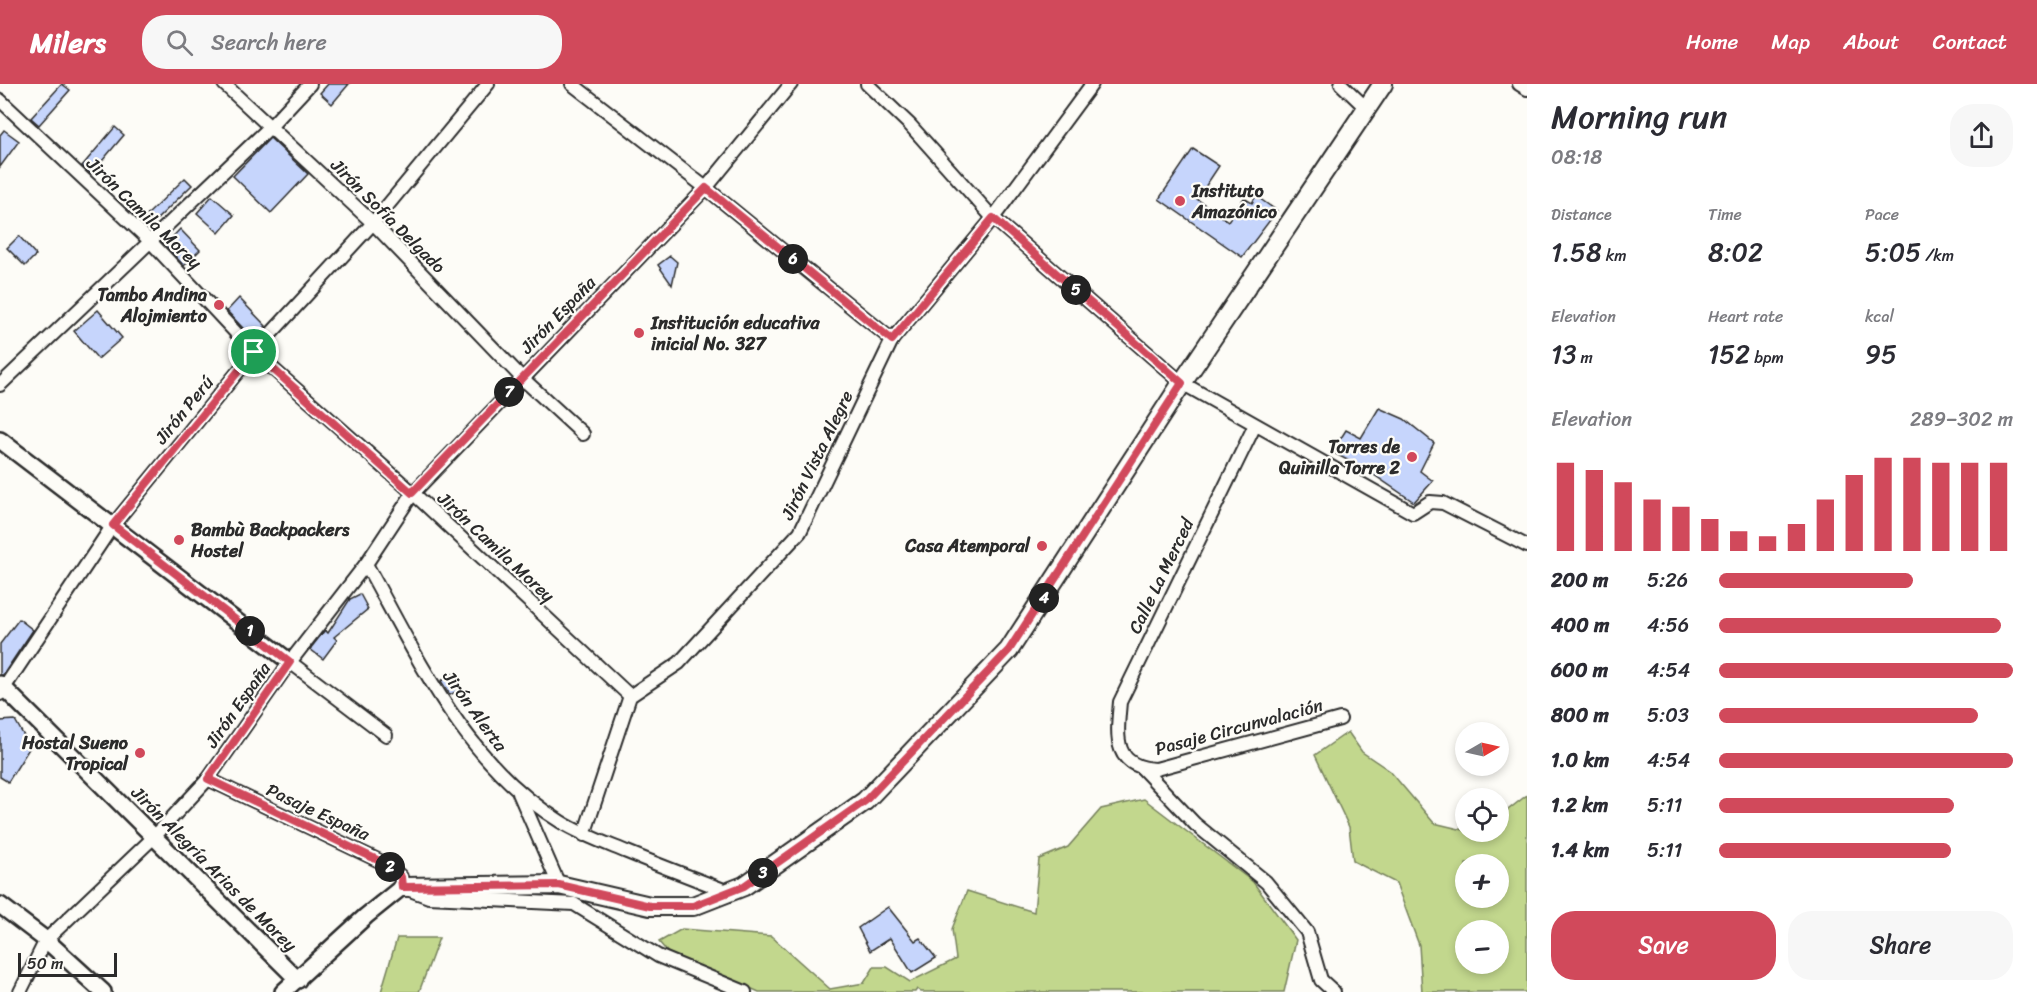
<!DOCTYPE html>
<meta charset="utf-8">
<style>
:root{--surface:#fff;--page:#f7f7f7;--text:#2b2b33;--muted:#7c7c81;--accent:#d1495b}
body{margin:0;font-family:Sriracha,sans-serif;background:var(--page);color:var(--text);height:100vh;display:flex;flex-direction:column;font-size:22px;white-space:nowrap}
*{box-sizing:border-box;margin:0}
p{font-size:20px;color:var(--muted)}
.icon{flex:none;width:33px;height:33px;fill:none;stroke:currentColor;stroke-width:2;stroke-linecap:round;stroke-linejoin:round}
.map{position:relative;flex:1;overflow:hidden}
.drawer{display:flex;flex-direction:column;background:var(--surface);width:510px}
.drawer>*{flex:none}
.needle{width:39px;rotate:81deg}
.tools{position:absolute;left:1455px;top:638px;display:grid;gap:12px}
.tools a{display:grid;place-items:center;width:54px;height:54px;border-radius:50%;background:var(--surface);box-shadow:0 3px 9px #0003;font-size:30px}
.scale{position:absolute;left:18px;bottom:15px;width:99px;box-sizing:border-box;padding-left:6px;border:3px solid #2b2b2b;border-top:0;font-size:16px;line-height:21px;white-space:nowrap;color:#2b2b2b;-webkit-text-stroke:4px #fdfcf7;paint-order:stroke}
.pin{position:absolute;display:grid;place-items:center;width:51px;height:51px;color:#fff;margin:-26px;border:3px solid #fff;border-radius:50%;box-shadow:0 2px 6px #0007}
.km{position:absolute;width:30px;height:30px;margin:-15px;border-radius:50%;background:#222;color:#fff;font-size:16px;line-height:30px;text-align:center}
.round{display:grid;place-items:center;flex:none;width:63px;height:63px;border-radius:24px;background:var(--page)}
.headline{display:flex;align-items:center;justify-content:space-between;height:102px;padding:0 24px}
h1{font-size:33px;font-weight:600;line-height:45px}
.metrics{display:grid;grid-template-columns:repeat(3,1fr);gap:9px;height:102px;padding:6px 24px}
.metrics div{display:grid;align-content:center}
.metrics b{font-size:26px;font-weight:600}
.metrics small{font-size:16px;font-weight:400}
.metrics p{font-size:16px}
.chart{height:168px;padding:12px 24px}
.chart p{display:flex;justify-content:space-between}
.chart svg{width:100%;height:108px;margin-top:6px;stroke:var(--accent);stroke-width:6}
.primary-button{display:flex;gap:12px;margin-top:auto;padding:12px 24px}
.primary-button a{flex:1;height:69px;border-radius:24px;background:var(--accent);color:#fff;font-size:24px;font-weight:600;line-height:69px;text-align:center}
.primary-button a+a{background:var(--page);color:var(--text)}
ul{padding:0 24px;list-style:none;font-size:20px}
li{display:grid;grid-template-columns:96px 72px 1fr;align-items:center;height:45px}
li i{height:15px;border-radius:8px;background:var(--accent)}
header{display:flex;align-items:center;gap:36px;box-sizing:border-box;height:84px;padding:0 30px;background:var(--accent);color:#fff}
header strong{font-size:28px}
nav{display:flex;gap:33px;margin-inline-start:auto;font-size:21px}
.search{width:420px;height:54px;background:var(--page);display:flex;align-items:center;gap:15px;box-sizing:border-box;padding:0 21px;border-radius:24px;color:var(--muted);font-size:22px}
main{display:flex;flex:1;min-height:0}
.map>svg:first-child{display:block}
.green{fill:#c2d78d;stroke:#76815c;stroke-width:1.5;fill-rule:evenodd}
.building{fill:#c6d5fc;stroke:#2b2b2b;stroke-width:1.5}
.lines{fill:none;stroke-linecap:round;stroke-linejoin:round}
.minor-casing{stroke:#2b2b2b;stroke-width:16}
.tertiary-casing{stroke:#2b2b2b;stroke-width:20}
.secondary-casing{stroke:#2b2b2b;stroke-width:22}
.minor{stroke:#fdfcf7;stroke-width:12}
.tertiary{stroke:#fdfcf7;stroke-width:15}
.secondary{stroke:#fdfcf7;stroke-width:18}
.route-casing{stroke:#fff;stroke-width:12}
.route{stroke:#d1495b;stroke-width:8}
.poi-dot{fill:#d1495b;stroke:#fdfcf7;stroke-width:2}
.labels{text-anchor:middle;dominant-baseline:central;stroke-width:4.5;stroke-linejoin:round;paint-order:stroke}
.poi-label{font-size:18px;font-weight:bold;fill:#2b2b2b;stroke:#fdfcf7;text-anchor:end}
.street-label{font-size:18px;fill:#2b2b2b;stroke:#fdfcf7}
</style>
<header>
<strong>Milers</strong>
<div class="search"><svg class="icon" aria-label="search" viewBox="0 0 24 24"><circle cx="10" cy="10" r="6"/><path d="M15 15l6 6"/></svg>Search here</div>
<nav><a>Home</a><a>Map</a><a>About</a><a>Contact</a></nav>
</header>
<main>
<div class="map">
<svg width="1527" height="908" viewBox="0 0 1527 908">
<rect width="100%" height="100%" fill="#fdfcf7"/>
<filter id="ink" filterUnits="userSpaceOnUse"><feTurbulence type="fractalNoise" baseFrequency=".0167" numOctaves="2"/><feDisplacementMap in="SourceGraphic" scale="12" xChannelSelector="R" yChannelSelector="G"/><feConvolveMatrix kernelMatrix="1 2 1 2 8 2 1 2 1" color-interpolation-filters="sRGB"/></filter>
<g filter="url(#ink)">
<!-- green -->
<g class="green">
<path d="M 1348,648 L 1362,668 L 1390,687 L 1434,739 L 1476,749 L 1498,747 L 1499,733 L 1527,711 L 1527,908 L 1422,908 L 1419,861 L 1396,799 L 1353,777 L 1349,743 L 1315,671 ZM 1466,780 L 1498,780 L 1498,813 L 1466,813 ZM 1466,846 L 1498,846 L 1498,879 L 1466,879 Z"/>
<polygon points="1144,715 1253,798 1296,856 1284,908 921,908 917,905 915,908 759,908 721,891 675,877 659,858 682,845 771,852 830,905 864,899 874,883 887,883 910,898 956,875 952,845 967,807 1034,828 1039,775 1068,763 1101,725"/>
<polygon points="397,854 439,854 419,908 381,908"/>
</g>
<!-- building -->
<g class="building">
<polygon points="62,0 70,6 39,41 31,34"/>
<polygon points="328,0 349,0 332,20 320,9"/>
<polygon points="115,43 124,51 91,90 82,82"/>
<polygon points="4,46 19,57 0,83 0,51"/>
<polygon points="270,54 308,90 271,129 233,92"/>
<polygon points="1193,65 1219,82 1197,115 1228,137 1244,114 1252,119 1256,112 1277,127 1242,173 1159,115"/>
<polygon points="185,94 192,101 153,139 147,131"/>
<polygon points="212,112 234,131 219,149 197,129"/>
<polygon points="180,145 200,166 184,182 165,161"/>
<polygon points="19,152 36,171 25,182 7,164"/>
<polygon points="670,172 677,178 672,201 658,181"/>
<polygon points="239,214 266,242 254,256 227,227"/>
<polygon points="98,226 122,254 98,275 74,247"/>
<polygon points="1379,324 1404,335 1434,359 1420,387 1433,397 1414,418 1368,387 1332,368 1346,346 1361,354"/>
<polygon points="360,510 368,525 334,553 337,556 323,575 310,565 325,546 328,549 350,515"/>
<polygon points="19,535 33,546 3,591 0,591 0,560"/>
<polygon points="453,590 461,605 450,611 441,597"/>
<polygon points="15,636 30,663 8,698 0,693 0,637"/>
<polygon points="888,823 915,857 920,854 936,874 912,889 890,854 870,867 858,844"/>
</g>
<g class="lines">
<defs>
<g id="minor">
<polyline points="224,0 373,139 522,294 583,350"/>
<polyline points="572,0 706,104 892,256"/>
<polyline points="867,0 910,41 993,134 1182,299 1413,429 1430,418 1443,419 1527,462"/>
<polyline points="1341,0 1365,23"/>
<polyline points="1519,0 1527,5"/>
<polyline points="0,16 150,157 254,268 413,409 630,612"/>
<polyline points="0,301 270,43 310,0"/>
<path d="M 1255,341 L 1120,618 C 1117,652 1112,683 1156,685 L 1340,635"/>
<path d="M 366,480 C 419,576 465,679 561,738 C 582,751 605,759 627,768 C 661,782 695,795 729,808"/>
<polyline points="290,578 386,651"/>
<polyline points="0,610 113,441 254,268 373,139 488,0"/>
<polyline points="1142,684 1195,740 1266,798 1307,848 1321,896 1334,908"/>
<polyline points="208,695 388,781 401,793 402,803 429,813 574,820 658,872 745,908"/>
<polyline points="519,709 559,801"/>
<polyline points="584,751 630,612 679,579 800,448 892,256 993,134 1092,0"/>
<polyline points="20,908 46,856 154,753 208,695 290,578 366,480 413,409 706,104 791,0"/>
</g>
<g id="tertiary">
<polyline points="0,356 290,578"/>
<polyline points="0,600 298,896"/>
<polyline points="0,821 46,856 103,908"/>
<polyline points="283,908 366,832 402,803"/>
</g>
<polyline id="secondary" points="402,803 559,801 650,822 693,822 744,802 865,717 1009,566 1182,299 1383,0"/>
</defs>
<!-- minor casing -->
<use href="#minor" class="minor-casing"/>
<!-- tertiary casing -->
<use href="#tertiary" class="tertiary-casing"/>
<!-- secondary casing -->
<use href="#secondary" class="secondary-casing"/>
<!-- minor -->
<use href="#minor" class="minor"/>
<!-- tertiary -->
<use href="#tertiary" class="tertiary"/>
<!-- secondary -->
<use href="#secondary" class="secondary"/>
</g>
</g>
<g class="lines" filter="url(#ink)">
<defs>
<polygon id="route" points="706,104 892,256 993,134 1182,299 1009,566 865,717 744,802 693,822 650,822 559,801 402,803 401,793 388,781 208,695 290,578 113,441 254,268 412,409"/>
</defs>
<!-- route casing -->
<use href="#route" class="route-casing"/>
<!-- route -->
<use href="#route" class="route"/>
</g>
<!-- markers -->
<g class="poi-dot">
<circle cx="1180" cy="117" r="6"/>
<circle cx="219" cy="221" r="6"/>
<circle cx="639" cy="249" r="6"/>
<circle cx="1412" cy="373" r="6"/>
<circle cx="179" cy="456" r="6"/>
<circle cx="1042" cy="462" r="6"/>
<circle cx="140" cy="669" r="6"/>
</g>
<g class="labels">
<!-- poi labels -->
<g class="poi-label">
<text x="1192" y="107" text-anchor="start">Instituto<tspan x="1192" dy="21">Amazónico</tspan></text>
<text x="207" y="211">Tambo Andina<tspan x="207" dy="21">Alojmiento</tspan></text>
<text x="651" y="239" text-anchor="start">Institución educativa<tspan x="651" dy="21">inicial No. 327</tspan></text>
<text x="1400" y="363">Torres de<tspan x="1400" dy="21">Quinilla Torre 2</tspan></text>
<text x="191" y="446" text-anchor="start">Bambù Backpackers<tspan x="191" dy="21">Hostel</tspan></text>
<text x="1030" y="462">Casa Atemporal</text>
<text x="128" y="659">Hostal Sueno<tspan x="128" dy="21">Tropical</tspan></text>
</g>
<!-- street labels -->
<g class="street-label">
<text transform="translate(144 129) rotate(44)">Jirón Camila Morey</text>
<text transform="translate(388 132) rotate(45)">Jirón Sofía Delgado</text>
<text transform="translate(558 231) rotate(-46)">Jirón España</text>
<text transform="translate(184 326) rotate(-51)">Jirón Perú</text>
<text transform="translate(817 371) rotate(-64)">Jirón Vista Alegre</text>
<text transform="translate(496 463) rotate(43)">Jirón Camila Morey</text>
<text transform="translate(1161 492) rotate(-64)">Calle La Merced</text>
<text transform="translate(238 621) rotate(-55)">Jirón España</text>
<text transform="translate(475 627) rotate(54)">Jirón Alerta</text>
<text transform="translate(1239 643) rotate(-15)">Pasaje Circunvalación</text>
<text transform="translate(318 728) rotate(25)">Pasaje España</text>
<text transform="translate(214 785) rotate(45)">Jirón Alegría Arias de Morey</text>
</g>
</g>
</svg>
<div class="tools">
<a><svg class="needle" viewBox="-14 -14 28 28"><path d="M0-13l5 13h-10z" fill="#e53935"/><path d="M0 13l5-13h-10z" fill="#7c7c81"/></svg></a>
<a><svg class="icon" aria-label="locate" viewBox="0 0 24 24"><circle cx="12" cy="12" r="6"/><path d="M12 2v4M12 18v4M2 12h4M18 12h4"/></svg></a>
<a>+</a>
<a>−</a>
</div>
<div class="scale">50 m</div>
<div class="pin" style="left:254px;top:268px;background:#1e9e55"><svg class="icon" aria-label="arrive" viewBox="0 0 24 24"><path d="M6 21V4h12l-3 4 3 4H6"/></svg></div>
<b class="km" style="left:250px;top:547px">1</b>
<b class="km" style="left:390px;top:783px">2</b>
<b class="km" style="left:763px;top:789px">3</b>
<b class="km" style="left:1044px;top:514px">4</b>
<b class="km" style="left:1076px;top:206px">5</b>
<b class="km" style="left:793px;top:175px">6</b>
<b class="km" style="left:509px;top:308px">7</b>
</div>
<section class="drawer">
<div class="headline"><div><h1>Morning run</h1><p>08:18</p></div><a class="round"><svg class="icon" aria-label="share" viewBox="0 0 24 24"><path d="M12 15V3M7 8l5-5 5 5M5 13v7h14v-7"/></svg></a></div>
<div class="metrics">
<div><p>Distance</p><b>1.58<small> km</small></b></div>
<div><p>Time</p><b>8:02</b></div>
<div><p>Pace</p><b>5:05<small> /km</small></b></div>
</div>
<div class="metrics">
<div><p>Elevation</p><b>13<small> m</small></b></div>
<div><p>Heart rate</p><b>152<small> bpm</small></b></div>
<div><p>kcal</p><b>95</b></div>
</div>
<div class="chart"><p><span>Elevation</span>289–302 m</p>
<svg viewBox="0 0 160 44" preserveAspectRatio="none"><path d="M5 44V8M15 44V11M25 44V16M35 44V23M45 44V26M55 44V31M65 44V36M75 44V38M85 44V33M95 44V23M105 44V13M115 44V6M125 44V6M135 44V8M145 44V8M155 44V8"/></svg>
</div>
<ul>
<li><b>200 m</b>5:26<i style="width:66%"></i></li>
<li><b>400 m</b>4:56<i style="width:96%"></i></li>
<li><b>600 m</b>4:54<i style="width:100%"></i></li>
<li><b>800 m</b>5:03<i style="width:88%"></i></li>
<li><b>1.0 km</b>4:54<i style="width:100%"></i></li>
<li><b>1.2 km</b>5:11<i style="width:80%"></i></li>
<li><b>1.4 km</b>5:11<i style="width:79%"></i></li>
</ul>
<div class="primary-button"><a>Save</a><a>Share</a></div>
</section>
</main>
